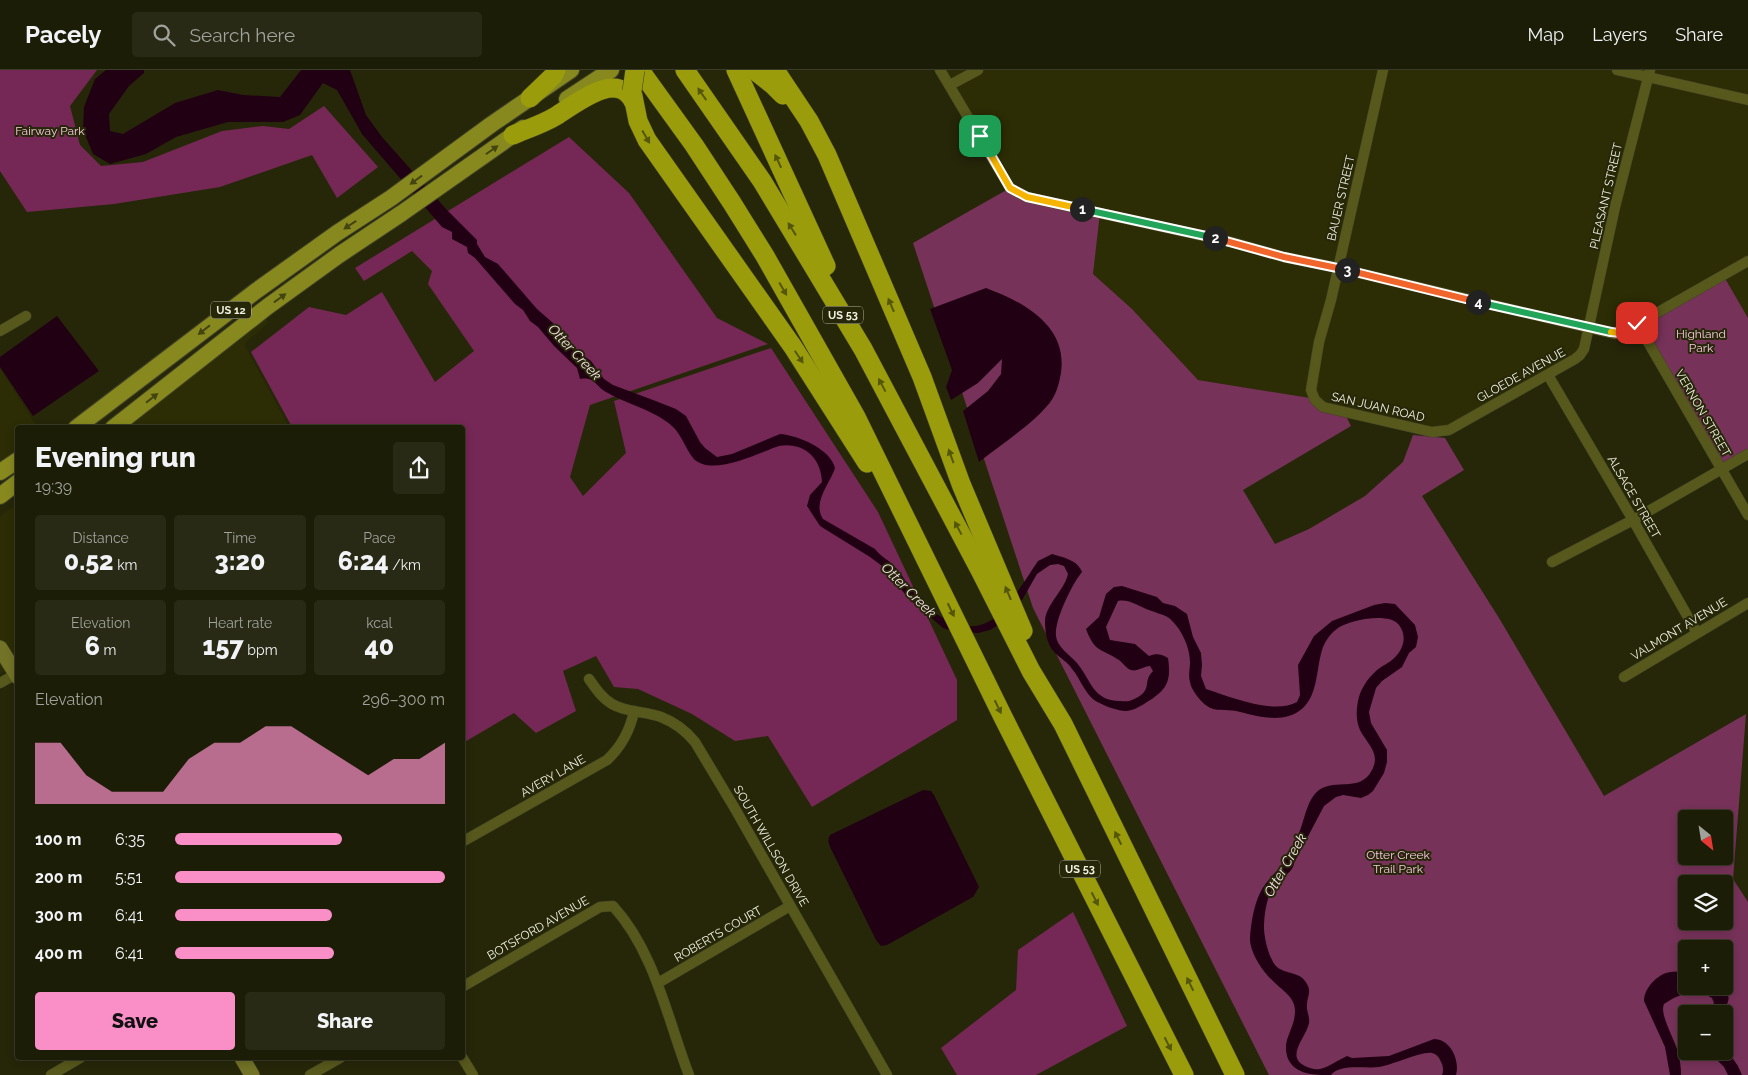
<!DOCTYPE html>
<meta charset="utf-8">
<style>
:root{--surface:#1c1d07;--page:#292a15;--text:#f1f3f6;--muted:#a0a29b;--line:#3a3b28;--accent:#fa8fc8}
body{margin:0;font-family:Raleway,sans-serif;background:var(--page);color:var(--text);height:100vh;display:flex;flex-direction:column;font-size:19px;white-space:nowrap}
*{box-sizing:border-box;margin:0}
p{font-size:16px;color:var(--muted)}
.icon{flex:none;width:28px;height:28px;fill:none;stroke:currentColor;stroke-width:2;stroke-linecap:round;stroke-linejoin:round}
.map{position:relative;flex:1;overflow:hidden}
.panel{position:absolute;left:15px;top:355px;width:450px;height:635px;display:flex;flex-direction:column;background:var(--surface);border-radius:5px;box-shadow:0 2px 8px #0003,0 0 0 1px var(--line)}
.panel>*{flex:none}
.needle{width:32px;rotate:150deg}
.fabs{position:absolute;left:1678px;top:740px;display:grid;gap:10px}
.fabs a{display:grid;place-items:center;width:55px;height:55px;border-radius:5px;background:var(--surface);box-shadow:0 2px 8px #0003,0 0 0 1px var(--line);font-size:25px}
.pin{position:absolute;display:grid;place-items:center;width:42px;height:42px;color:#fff;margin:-21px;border-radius:10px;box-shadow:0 2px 8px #0006}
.km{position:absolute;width:25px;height:25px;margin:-12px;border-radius:50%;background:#222;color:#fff;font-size:14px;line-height:25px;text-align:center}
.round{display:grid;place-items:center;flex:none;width:52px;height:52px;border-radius:5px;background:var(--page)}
.head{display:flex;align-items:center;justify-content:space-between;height:85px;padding:0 20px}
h1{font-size:28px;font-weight:800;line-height:38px}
.figures{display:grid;grid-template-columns:repeat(3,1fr);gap:8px;height:85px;padding:5px 20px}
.figures div{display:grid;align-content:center;border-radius:5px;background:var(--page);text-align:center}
.figures b{font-size:25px;font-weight:800}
.figures small{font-size:14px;font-weight:400}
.figures p{font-size:14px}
.chart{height:140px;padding:10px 20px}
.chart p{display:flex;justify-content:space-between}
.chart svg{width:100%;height:90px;margin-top:5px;fill:var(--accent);opacity:.7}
.cta{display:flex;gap:10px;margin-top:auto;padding:10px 20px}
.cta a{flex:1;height:58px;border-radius:5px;background:var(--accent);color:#111;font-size:20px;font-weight:800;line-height:58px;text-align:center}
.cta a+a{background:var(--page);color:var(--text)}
ul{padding:0 20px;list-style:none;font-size:16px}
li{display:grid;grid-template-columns:80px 60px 1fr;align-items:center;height:38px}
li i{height:12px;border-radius:6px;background:var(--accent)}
header{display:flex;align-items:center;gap:30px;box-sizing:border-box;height:70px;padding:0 25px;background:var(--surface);border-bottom:1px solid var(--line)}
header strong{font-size:24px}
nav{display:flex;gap:28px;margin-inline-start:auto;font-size:18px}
.search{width:350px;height:45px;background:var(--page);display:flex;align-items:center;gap:12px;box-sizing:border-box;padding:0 18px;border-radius:5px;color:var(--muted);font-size:19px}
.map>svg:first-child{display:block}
.built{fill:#2c2d05}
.green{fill:#773259;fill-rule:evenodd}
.forest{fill:#752855}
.water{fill:#220014}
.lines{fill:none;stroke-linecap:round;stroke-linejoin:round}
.street-casing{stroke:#424327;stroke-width:11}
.secondary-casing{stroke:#424327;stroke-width:16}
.primary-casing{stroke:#424327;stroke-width:18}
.highway-casing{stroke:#424327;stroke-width:20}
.street{stroke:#57581c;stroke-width:10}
.secondary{stroke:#727327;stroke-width:15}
.primary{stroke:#87891f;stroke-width:16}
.highway{stroke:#9a9c0c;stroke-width:19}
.highway-bridge-casing{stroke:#424327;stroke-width:20;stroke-linecap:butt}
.highway-bridge{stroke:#9a9c0c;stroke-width:19}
.oneway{fill:#54560a}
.oneway2{fill:#434410}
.split-1-casing{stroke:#fff;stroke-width:10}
.split-2-casing{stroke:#fff;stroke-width:10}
.split-3-casing{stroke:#fff;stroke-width:10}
.split-4-casing{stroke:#fff;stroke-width:10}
.split-5-casing{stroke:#fff;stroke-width:10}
.split-6-casing{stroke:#fff;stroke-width:10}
.split-1{stroke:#f5b400;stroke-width:6}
.split-2{stroke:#22a559;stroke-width:6}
.split-3{stroke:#f0652b;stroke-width:6}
.split-4{stroke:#f0652b;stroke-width:6}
.split-5{stroke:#22a559;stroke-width:6}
.split-6{stroke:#f5b400;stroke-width:6}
.labels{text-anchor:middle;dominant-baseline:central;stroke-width:4;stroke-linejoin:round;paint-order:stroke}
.shield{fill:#262709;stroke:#b3b49f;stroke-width:1}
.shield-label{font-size:11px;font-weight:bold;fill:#eff0df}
.park-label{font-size:12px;fill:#f8cae0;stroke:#262709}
.street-label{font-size:12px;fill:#eff0df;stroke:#262709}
.water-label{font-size:14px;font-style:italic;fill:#f5dde8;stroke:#262709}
</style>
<header>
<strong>Pacely</strong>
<div class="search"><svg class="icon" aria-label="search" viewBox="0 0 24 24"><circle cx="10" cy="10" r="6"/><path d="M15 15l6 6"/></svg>Search here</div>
<nav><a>Map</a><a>Layers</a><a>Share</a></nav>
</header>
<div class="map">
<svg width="1748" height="1005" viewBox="0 0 1748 1005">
<rect width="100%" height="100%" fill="#262709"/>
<!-- built -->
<g class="built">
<polygon points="940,0 1748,0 1748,248 1723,205 1618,263 1590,258 1584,279 1449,360 1432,362 1310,328 1198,310 1132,239 1093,204 1100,143 1010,118"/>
<polygon points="264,247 268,250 267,254 244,274 289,357 124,358"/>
<polygon points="0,298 37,357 18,358 17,382 0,394"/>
<polygon points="17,434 17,592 0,604 0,446"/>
</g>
<!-- green -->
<g class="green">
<path d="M 1010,118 L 1100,143 L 1093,204 L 1132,239 L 1198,310 L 1310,328 L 1346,346 L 1351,356 L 1243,420 L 1275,474 L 1309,459 L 1365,426 L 1403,392 L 1413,365 L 1445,368 L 1464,400 L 1422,426 L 1499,548 L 1604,726 L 1746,644 L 1733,809 L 1748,832 L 1748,1005 L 1269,1005 L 1033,538 L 913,173 ZM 1686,749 L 1724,749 L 1724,786 L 1686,786 ZM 1686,814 L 1724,814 L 1724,851 L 1686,851 ZM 1686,879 L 1724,879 L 1724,916 L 1686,916 ZM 1686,944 L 1724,944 L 1724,981 L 1686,981 Z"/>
<polygon points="1723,205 1748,248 1748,384 1722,399 1637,253"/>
</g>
<!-- forest -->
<g class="forest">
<polygon points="0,0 97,0 70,36 80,75 101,96 143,92 222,61 263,56 289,59 324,36 378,97 337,128 312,85 220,117 114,134 27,142 0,101"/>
<polygon points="569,67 629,123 717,248 768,274 590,335 570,407 583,426 626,383 614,331 771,278 878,442 957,610 957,650 812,737 768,666 735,671 692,644 638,619 614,617 596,586 563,601 576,641 536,663 514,643 463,673 462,358 292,357 251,282 309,237 346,245 382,222 435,312 474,281 428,214 432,201 412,181 364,211 355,198"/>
<polygon points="1073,842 1127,956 1036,1005 957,1005 941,978 1016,920 1018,880"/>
</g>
<!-- water -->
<g class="water">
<path d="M 106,0 L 144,0 L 144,3 L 129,16 L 109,44 L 110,61 L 123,64 L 175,33 L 218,20 L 243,25 L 280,27 L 301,0 L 350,0 L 366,45 L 382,67 L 446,139 L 477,170 L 477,174 L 485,187 L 498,194 L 537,239 L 553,253 L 571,276 L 591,291 L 604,309 L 613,315 L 653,330 L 676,339 L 686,346 L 700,372 L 705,378 L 717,387 L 732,384 L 780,364 C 797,365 831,379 835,398 C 830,414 812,432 823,449 L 875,479 C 881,487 889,490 895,497 C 905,508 911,521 921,531 C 938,548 966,565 990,551 C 1006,543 1027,507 1038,491 L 1052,484 C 1062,487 1078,490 1082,502 C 1072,514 1054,551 1056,566 C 1057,577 1070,585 1077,593 C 1091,610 1093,631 1120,631 C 1124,631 1128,632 1132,630 C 1155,620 1141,613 1153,601 L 1150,596 C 1144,596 1137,602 1131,600 C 1127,599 1123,593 1119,590 C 1101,578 1095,583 1086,559 L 1099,547 L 1106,524 L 1114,517 L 1122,516 L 1157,527 L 1163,533 L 1175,536 L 1187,544 L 1193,567 L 1201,583 L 1202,595 L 1201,606 L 1206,619 C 1231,627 1274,645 1297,632 L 1300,625 L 1298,595 L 1314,566 L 1332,551 L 1374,535 L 1385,533 L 1395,534 L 1415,555 L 1418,567 L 1416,577 L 1409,583 L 1402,597 L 1382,611 L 1376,618 L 1369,642 L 1371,653 L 1387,680 L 1387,692 L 1384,703 L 1373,721 L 1368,725 L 1361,728 L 1343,725 L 1336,727 L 1324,736 L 1294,793 C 1294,803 1276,810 1271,821 C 1266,832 1264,846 1264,858 C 1264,868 1270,895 1280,899 C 1291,905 1302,902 1308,916 C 1311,923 1307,928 1307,934 C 1306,941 1310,946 1309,953 C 1306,968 1285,986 1305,996 C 1310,998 1314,1000 1320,999 C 1329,997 1338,990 1347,986 L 1352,988 L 1389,986 L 1434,969 C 1451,969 1460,991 1456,1005 L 1442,1005 C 1444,1000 1443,995 1440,990 C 1439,987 1436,984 1432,983 C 1421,981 1393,995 1379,997 C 1365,999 1340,993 1331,1005 C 1314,1005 1296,1005 1288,989 C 1286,983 1285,976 1287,970 C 1290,960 1295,952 1295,941 C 1295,926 1281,920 1272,910 C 1262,901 1249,881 1250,867 C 1251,853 1254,835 1260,823 C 1266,810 1277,803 1284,791 C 1290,783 1294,774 1298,765 C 1305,751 1306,730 1319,720 C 1336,708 1360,723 1372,700 C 1381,683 1367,674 1360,660 C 1356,651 1356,641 1358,631 C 1360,620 1367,609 1376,601 C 1380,597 1387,594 1392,590 C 1403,581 1408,567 1399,555 C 1389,542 1351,550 1338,558 C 1331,563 1326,570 1323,577 C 1316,596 1319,623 1303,638 C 1284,655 1257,646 1236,641 C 1227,639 1214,642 1207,636 C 1201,632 1191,620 1190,612 C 1188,606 1190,599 1190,592 C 1190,577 1181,558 1169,548 C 1163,544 1153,542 1146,539 C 1137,535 1128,529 1118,531 L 1106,557 L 1110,570 L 1135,574 L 1149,586 C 1156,583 1162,584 1168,588 C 1172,614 1165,621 1144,634 C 1139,637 1132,641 1126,641 C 1117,641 1102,635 1094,630 C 1084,622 1080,608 1072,599 C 1068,592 1061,589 1055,583 C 1047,575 1045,562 1045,551 C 1046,534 1064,521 1068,504 L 1064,496 L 1058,494 L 1050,495 L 1037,504 L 1018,537 L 1000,554 L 990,560 L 978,563 L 955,562 L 943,558 L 909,529 L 882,496 L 870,487 L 820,456 L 807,436 L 810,425 L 822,412 C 821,387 803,372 779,376 C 758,383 711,408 693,388 C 685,378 682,365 672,356 C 654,340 629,335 608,323 C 595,317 596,306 580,309 L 577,298 L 554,276 L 538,257 L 530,251 L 523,240 L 515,234 L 475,188 L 468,183 L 467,177 L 452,169 L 452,162 L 442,157 L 362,64 L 337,20 L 323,13 L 300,45 L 283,52 L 228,52 L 176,67 L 146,84 L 110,94 L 93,84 L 83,60 L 84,37 L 95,9 Z"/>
<path d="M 986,218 C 1026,233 1071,258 1060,308 C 1058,318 1054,329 1047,336 C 1030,356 1000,375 979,392 L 963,341 L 988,321 L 1001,304 L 1002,289 L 978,313 L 951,330 L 946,317 L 952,300 L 930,239 Z"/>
<polygon points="57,246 99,301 33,346 0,297 0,287"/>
<path d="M 923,720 L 931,721 L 934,725 L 979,817 L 973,827 L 887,875 L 881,876 L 876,870 L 834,785 C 831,778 826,772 830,765 Z"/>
<path d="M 1686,901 L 1686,916 C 1697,916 1737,913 1727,934 C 1731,945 1732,948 1724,958 L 1724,944 L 1707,944 L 1714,933 L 1712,928 C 1695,917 1679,924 1664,934 C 1659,944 1675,970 1678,982 C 1680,990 1681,997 1681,1005 L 1670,1005 L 1665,977 L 1644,931 C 1644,919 1655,907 1666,903 C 1671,901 1680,902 1686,901 Z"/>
<polygon points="1724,976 1738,996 1742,1005 1728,1005 1724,997 1708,981 1724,981"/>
</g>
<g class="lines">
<defs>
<g id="street">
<polyline points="940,0 1010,118 1027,127 1231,172 1284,187 1338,198 1615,264 1625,261 1748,191"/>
<polyline points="1383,0 1331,230 1319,272 1311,320 1315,330 1323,337 1432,362 1449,360 1575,289 1580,285 1584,279 1615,137 1650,0"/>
<polyline points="1617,0 1748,30"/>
<polyline points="950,15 978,0"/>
<polyline points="1637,253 1748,445"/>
<polyline points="0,261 26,246"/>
<polyline points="1548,305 1633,450 1697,563"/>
<polyline points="1552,492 1633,450 1748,384"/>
<polyline points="1624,607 1748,533"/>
<path d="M 589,609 C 596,619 602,628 612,634 C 627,643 645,641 661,647 C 674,652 686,661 695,672 L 734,737 L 887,1005"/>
<polyline points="0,613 18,603"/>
<path d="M 462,772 L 607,690 C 622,676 630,661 634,641"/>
<polyline points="658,913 790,836"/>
<path d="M 462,917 L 600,837 L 613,836 C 655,882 667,948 689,1005"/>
<polyline points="462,987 473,1005"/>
<polyline points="51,1005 80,988"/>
<polyline points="310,1005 340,988"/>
</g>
<g id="secondary">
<polyline points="0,578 18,607"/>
<polyline points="242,988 252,1005"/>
</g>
<g id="primary">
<polyline points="567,29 611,0"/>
<polyline points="76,358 256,221 337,163 391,128 492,54 571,0"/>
<polyline points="113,358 267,237 339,185 402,143 523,58"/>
<polyline points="0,402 18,390"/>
<polyline points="0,426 18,412"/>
</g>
<g id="highway">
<polyline points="685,0 762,111 863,279 981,502 1031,601 1063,654 1235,1005"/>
<polyline points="736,0 826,196"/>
<polyline points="754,0 773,15 783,25"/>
<polyline points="775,0 809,51 827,85 922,307 961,414 1023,561"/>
<polyline points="642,3 694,75 732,133 765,186 856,347 1003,647 1184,1005"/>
<polyline points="632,21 638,51 647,70 793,277 867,393"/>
<polyline points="530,28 553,6 556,0"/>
<path d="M 513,65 C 527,59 543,54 556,46 C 577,33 617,0 633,31"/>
</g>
</defs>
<!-- street casing -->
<use href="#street" class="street-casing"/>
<!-- secondary casing -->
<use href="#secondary" class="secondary-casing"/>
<!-- primary casing -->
<use href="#primary" class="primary-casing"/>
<!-- highway casing -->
<use href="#highway" class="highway-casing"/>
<!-- street -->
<use href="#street" class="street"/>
<!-- secondary -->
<use href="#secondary" class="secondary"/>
<!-- primary -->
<use href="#primary" class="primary"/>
<!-- highway -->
<use href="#highway" class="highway"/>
<defs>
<polyline id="highway-bridge" points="632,21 635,0"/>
</defs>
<!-- highway-bridge casing -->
<use href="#highway-bridge" class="highway-bridge-casing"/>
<!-- highway-bridge -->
<use href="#highway-bridge" class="highway-bridge"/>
</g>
<!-- one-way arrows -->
<defs><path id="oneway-solid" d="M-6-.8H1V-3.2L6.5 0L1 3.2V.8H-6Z" transform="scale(1.25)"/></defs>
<g class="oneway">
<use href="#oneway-solid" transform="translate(702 24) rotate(-125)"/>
<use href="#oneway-solid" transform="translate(646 67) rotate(60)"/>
<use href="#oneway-solid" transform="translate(778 91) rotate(-115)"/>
<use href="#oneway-solid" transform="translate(792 159) rotate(-122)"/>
<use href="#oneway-solid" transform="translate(783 219) rotate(60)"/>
<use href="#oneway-solid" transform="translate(891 235) rotate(-113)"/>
<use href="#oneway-solid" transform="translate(799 287) rotate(56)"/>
<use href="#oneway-solid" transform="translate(882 315) rotate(-118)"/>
<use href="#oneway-solid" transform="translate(951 386) rotate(-110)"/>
<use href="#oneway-solid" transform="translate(958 458) rotate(-118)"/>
<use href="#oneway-solid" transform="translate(1008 523) rotate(-113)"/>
<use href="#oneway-solid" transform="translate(951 540) rotate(64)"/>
<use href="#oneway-solid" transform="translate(998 637) rotate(64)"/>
<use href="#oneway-solid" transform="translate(1118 768) rotate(-116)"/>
<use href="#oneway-solid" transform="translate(1095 829) rotate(63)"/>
<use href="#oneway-solid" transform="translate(1190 914) rotate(-116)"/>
<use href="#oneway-solid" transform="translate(1168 974) rotate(63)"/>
</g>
<g class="oneway2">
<use href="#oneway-solid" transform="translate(492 80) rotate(-35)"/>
<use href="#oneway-solid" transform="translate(416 110) rotate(144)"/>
<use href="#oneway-solid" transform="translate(350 155) rotate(147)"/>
<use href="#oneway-solid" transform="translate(280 228) rotate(-36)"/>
<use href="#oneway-solid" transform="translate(204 260) rotate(142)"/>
<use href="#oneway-solid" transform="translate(152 328) rotate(-38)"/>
</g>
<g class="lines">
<defs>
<polyline id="split-1" points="980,66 1010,118 1027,127 1082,139"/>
<polyline id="split-2" points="1082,139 1215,168"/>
<polyline id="split-3" points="1215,168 1284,187 1347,200"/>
<polyline id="split-4" points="1347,200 1478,232"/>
<polyline id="split-5" points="1478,232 1611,262"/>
<polyline id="split-6" points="1611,262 1620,263 1637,253"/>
</defs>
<!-- split-1 casing -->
<use href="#split-1" class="split-1-casing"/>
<!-- split-2 casing -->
<use href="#split-2" class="split-2-casing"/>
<!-- split-3 casing -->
<use href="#split-3" class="split-3-casing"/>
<!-- split-4 casing -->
<use href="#split-4" class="split-4-casing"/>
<!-- split-5 casing -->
<use href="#split-5" class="split-5-casing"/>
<!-- split-6 casing -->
<use href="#split-6" class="split-6-casing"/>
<!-- split-1 -->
<use href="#split-1" class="split-1"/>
<!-- split-2 -->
<use href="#split-2" class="split-2"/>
<!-- split-3 -->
<use href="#split-3" class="split-3"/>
<!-- split-4 -->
<use href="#split-4" class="split-4"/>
<!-- split-5 -->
<use href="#split-5" class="split-5"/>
<!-- split-6 -->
<use href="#split-6" class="split-6"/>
</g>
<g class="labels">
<!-- shield labels -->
<g class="shield">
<rect x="211" y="231.5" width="40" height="17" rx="4"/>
<rect x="823" y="236.5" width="40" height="17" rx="4"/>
<rect x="1060" y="790.5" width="40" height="17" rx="4"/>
</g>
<g class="shield-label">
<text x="231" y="240">US 12</text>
<text x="843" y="245">US 53</text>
<text x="1080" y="799">US 53</text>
</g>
<!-- park labels -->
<g class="park-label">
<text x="50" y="61">Fairway Park</text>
<text x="1701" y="264">Highland<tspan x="1701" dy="14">Park</tspan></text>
<text x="1398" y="785">Otter Creek<tspan x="1398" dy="14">Trail Park</tspan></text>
</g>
<!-- street labels -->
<g class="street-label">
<text transform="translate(1606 126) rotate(-77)">PLEASANT STREET</text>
<text transform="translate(1341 128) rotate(-77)">BAUER STREET</text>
<text transform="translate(1521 305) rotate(-29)">GLOEDE AVENUE</text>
<text transform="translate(1378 337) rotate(13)">SAN JUAN ROAD</text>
<text transform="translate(1703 343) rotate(60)">VERNON STREET</text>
<text transform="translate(1634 427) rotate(60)">ALSACE STREET</text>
<text transform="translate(1679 559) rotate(-31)">VALMONT AVENUE</text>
<text transform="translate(553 706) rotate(-30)">AVERY LANE</text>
<text transform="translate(771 776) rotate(60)">SOUTH WILLSON DRIVE</text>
<text transform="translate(538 858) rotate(-30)">BOTSFORD AVENUE</text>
<text transform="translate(718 864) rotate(-30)">ROBERTS COURT</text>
</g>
<!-- water labels -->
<g class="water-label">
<text transform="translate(575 282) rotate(47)">Otter Creek</text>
<text transform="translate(909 520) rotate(45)">Otter Creek</text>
<text transform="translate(1285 795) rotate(-60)">Otter Creek</text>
</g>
</g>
</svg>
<div class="fabs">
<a><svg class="needle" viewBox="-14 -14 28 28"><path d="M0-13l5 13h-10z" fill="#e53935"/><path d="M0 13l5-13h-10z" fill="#a0a29b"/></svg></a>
<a><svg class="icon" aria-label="layers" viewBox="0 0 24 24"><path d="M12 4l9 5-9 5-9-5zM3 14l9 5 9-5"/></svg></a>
<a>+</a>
<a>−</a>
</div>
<div class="pin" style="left:980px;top:66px;background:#1e9e55"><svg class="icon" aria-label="arrive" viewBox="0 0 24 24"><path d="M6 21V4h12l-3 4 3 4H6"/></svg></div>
<div class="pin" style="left:1637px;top:253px;background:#d93025"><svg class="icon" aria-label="check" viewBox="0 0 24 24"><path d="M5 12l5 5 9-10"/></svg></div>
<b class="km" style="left:1082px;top:139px">1</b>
<b class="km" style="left:1215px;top:168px">2</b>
<b class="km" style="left:1347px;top:200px">3</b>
<b class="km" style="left:1478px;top:232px">4</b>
<section class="panel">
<div class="head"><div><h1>Evening run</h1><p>19:39</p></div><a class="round"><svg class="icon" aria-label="share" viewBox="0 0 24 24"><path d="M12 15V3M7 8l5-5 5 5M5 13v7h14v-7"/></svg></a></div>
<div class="figures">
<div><p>Distance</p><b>0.52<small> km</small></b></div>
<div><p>Time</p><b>3:20</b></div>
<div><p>Pace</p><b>6:24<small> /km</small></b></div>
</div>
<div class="figures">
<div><p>Elevation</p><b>6<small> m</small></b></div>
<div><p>Heart rate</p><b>157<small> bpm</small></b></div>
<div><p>kcal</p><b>40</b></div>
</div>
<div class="chart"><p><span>Elevation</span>296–300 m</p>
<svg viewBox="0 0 160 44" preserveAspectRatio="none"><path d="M0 44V14L10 14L20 30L30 38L40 38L50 38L60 22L70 14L80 14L90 6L100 6L110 14L120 22L130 30L140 22L150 22L160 14V44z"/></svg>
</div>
<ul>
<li><b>100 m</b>6:35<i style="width:62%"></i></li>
<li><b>200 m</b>5:51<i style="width:100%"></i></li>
<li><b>300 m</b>6:41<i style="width:58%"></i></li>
<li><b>400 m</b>6:41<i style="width:59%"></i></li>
</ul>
<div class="cta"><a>Save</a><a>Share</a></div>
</section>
</div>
